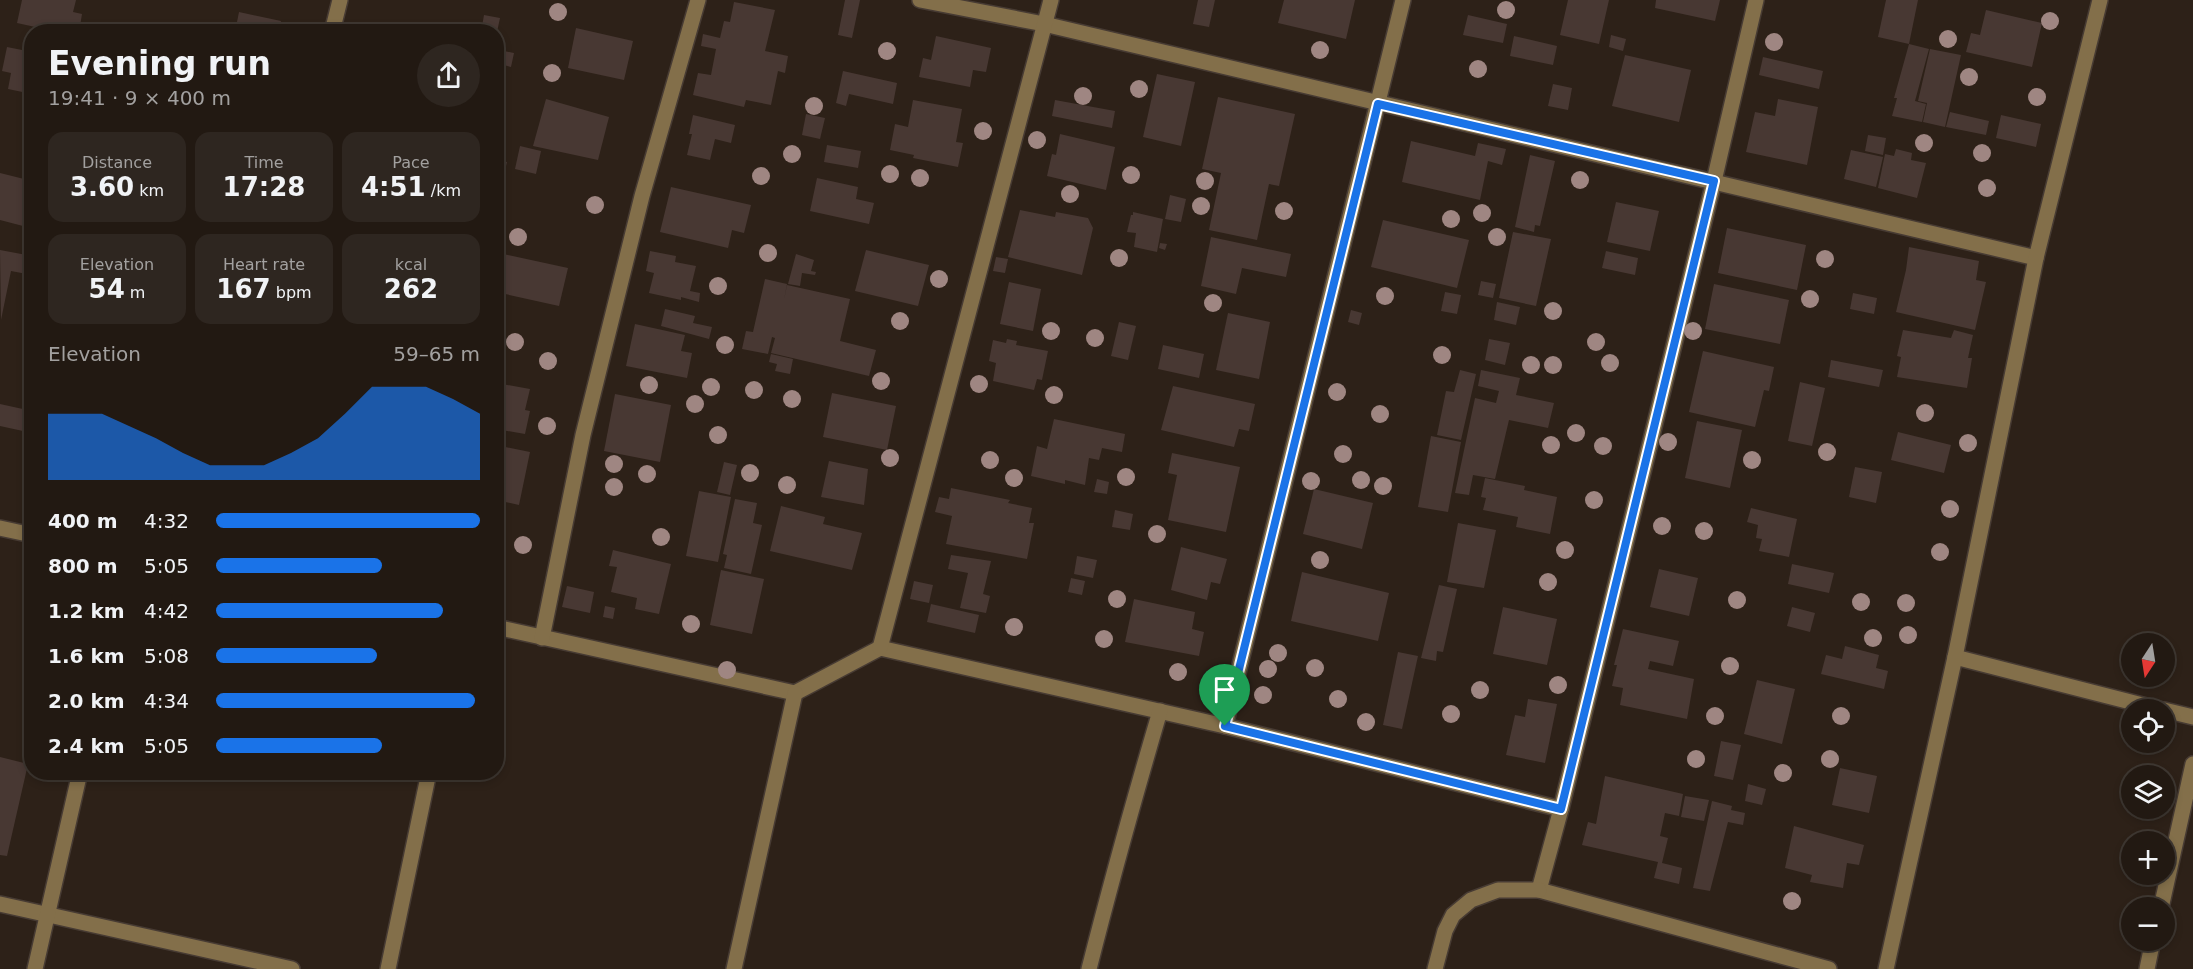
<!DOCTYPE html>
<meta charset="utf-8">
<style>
:root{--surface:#221912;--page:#2e2620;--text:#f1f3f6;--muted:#a2a09f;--line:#3f3832;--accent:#1a73e8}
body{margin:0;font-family:"DejaVu Sans",sans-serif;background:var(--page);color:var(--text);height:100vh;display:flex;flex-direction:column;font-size:22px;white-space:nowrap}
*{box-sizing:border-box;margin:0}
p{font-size:20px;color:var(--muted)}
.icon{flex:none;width:33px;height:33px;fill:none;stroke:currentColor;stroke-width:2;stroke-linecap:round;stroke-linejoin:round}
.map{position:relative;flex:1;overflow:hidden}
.details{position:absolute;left:24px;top:24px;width:480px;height:756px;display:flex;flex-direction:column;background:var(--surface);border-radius:24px;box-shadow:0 3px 9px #0003,0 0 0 2px var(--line)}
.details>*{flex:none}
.needle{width:39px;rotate:192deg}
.controls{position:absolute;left:2121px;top:633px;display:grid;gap:12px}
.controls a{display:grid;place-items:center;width:54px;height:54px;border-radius:50%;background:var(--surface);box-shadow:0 3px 9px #0003,0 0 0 2px var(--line);font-size:30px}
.pin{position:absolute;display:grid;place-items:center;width:51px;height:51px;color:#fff;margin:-62px -26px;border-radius:50% 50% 50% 0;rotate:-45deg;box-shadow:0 0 6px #0007}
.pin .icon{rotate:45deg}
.round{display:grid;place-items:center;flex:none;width:63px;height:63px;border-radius:32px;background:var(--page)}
.head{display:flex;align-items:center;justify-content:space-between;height:102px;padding:0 24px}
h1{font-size:33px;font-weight:700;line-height:45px}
.figures{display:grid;grid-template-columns:repeat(3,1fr);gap:9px;height:102px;padding:6px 24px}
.figures div{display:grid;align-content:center;border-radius:15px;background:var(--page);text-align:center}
.figures b{font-size:26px;font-weight:700}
.figures small{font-size:16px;font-weight:400}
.figures p{font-size:16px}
.chart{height:168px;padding:12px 24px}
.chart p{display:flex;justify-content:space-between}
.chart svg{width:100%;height:108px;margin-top:6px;fill:var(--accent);opacity:.7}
ul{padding:0 24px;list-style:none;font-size:20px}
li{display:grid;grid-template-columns:96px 72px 1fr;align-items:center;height:45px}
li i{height:15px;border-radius:8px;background:var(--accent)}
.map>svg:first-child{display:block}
.building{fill:#483833}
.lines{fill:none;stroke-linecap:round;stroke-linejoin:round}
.minor-casing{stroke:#473b33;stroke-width:18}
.minor{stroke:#836f4a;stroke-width:15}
.tree{fill:#9f8682}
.route-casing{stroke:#fff;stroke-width:12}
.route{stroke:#1a73e8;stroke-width:8}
</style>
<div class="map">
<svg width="2193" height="969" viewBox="0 0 2193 969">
<rect width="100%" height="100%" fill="#2d2118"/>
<!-- building -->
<g class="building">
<polygon points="22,0 76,0 73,12 82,14 79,32 58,32 17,23"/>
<polygon points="845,0 860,0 852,38 838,35"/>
<polygon points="1198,0 1215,0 1209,27 1193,24"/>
<polygon points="1284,0 1355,0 1346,39 1278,23"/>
<polygon points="1568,0 1609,0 1599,44 1560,35"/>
<polygon points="1656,0 1720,0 1715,21 1655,8"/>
<polygon points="1886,0 1918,0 1909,44 1878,37"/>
<polygon points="734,2 775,10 765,51 788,56 785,73 778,71 771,105 746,100 744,107 693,95 698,73 711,75 716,49 701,46 703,34 720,38 724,21 730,22"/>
<polygon points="1986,10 2042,23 2032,67 1966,52 1971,33 1980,35"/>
<polygon points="239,12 281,21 279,32 235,32"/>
<polygon points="484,15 500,18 497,32 481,32"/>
<polygon points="1468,15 1507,24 1503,43 1463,35"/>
<polygon points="576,28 633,41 624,80 568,68"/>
<polygon points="1611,35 1626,39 1623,51 1609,47"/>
<polygon points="936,36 991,48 986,72 973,70 970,87 919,77 923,58 931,60"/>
<polygon points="1514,36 1557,46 1553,65 1510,56"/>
<polygon points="1909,44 1929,49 1915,101 1926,104 1922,122 1892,116 1897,98 1894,98"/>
<polygon points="7,47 32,52 32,94 8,89 11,73 2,71"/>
<polygon points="1930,49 1961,55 1945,127 1923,122 1927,103 1918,101"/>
<polygon points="499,50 514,53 511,67 497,63"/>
<polygon points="1625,55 1691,70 1679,122 1612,106"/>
<polygon points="1763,57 1823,71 1819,89 1759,75"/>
<polygon points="843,71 897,83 893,104 849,94 846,106 836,103"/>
<polygon points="1157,74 1195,82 1181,146 1143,137"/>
<polygon points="1553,84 1572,88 1568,110 1548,106"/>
<polygon points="1218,97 1295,114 1279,186 1269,184 1257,240 1209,230 1221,173 1202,169"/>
<polygon points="546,99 609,117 598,160 533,146"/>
<polygon points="1778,99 1818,107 1807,165 1746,152 1755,112 1775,116"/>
<polygon points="913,100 962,109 956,142 963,143 958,167 913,158 914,155 890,150 895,124 908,127"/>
<polygon points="1055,100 1115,111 1112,128 1052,116"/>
<polygon points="1950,112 1989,121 1986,135 1946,127"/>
<polygon points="806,114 825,118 820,139 802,135"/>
<polygon points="693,115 735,125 731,143 715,139 710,160 687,155 692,134 689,134"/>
<polygon points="2001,115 2041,124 2036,147 1996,138"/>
<polygon points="1060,134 1115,147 1106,190 1047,176 1052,154 1056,155"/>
<polygon points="1868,135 1886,138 1883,155 1865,151"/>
<polygon points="1411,141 1475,156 1478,143 1506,149 1502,165 1488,161 1480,200 1402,182"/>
<polygon points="827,145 861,151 858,168 824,162"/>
<polygon points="520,146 541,151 536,174 515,169"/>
<polygon points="1896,149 1912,153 1911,160 1926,163 1917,198 1878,188 1885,154 1894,156"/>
<polygon points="1851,150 1883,157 1876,187 1844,179"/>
<polygon points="1530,155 1555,161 1540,226 1535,225 1534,232 1515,227"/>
<polygon points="496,160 507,162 497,202 496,202"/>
<polygon points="0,173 32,181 32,192 23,226 0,220"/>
<polygon points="817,178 858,187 856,199 874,203 869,224 810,211"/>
<polygon points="671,187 751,205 744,233 732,230 728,248 660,232"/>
<polygon points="1170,195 1186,199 1181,222 1165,219"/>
<polygon points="1616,202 1659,211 1650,251 1607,242"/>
<polygon points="1020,210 1055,217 1056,212 1088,218 1093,228 1082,275 1008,257"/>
<polygon points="1133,212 1163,219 1157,252 1134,247 1136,233 1127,232 1131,215 1133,215"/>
<polygon points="1383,220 1469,240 1457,288 1371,267"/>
<polygon points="1727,228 1806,245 1797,290 1718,273"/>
<polygon points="1513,232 1551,239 1536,306 1499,298"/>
<polygon points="1211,237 1291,254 1286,277 1242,268 1236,294 1201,286"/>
<polygon points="1160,243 1167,244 1165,250 1159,248"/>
<polygon points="1909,247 1979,261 1976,280 1986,282 1975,330 1896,312 1906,270"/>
<polygon points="0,250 32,256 32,275 11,271 1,320"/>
<polygon points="866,250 929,265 918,306 855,291"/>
<polygon points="650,251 676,256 675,262 696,266 690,291 700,293 699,302 681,297 681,300 649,293 654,273 646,271"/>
<polygon points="1606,251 1638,258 1635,275 1602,268"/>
<polygon points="499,253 568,268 559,306 496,292 496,264"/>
<polygon points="796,254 814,260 811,271 816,272 815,275 802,273 800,286 788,284"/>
<polygon points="996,257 1008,259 1005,273 993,271"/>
<polygon points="765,279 787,284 784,300 787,285 850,299 840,341 876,350 869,376 771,353 775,338 772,337 768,354 742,349 746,331 753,332"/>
<polygon points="1481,281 1496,284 1493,298 1478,295"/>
<polygon points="1009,282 1041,289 1033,331 1000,324"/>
<polygon points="1714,284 1789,300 1780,344 1705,329"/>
<polygon points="1445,292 1461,295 1457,314 1441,311"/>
<polygon points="1853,293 1877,298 1874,314 1850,309"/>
<polygon points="1497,302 1520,307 1516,325 1494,320"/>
<polygon points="665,309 695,316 693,323 712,327 709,339 661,326"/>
<polygon points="1351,310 1362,313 1359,325 1348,322"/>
<polygon points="1228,313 1270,322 1259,379 1216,370"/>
<polygon points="1119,322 1136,326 1128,360 1111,356"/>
<polygon points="635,324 685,335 681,351 692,353 687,378 626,366"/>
<polygon points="1903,330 1951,338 1954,330 1973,335 1968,358 1972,358 1967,388 1897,377 1901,357 1897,356"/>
<polygon points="1007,339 1017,341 1016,345 1048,351 1042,380 1037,379 1034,390 993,381 996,363 989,361 993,340 1006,343"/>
<polygon points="1489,339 1510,343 1505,365 1485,360"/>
<polygon points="1163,345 1204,354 1199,378 1158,369"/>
<polygon points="1703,351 1774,367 1769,391 1764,390 1755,427 1689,412"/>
<polygon points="771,354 793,359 790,374 775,371 777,364 769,362"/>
<polygon points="1831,360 1883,370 1879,387 1828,377"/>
<polygon points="1460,370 1476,374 1461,440 1437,435 1446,391 1454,392"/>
<polygon points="1481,370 1520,378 1516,395 1554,403 1548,428 1509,420 1495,479 1473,475 1469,495 1455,493 1475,398 1496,403 1499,391 1478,386"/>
<polygon points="1800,382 1825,388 1812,446 1788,441"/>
<polygon points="496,383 530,389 525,410 530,411 525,434 496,429"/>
<polygon points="1173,386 1255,404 1249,431 1239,429 1234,447 1161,430"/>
<polygon points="832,393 896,406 887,450 823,437"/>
<polygon points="615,394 671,405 660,462 604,451"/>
<polygon points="0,404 32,411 32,433 0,426"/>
<polygon points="1054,419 1125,434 1122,452 1102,448 1099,460 1089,458 1085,485 1065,480 1065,484 1031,476 1037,446 1047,449"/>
<polygon points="1697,421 1742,430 1730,488 1685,478"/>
<polygon points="1898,432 1951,445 1944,473 1891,460"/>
<polygon points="1431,436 1461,442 1448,512 1418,507"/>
<polygon points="496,445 530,452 519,505 496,500"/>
<polygon points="1172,453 1240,467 1226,532 1168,520 1177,475 1168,473"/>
<polygon points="829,461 868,469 864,505 821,497"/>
<polygon points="724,462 737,465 730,495 717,492"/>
<polygon points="1855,467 1882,472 1876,503 1849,497"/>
<polygon points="1485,478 1525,486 1524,490 1557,497 1550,534 1516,527 1518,517 1483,510 1486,498 1481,497"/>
<polygon points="1097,479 1109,482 1107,494 1094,492"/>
<polygon points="951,488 1010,500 1008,503 1032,508 1029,523 1034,523 1027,559 946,544 952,516 935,512 939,497 949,499"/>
<polygon points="1314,489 1373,503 1362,549 1303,534"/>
<polygon points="699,491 731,497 718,562 686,556"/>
<polygon points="735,499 757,503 753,523 762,525 751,574 724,568 727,555 723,554"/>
<polygon points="781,506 825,517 823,524 862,533 852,570 770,551"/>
<polygon points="1751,508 1797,519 1789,557 1759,551 1762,539 1756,538 1758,525 1747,522"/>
<polygon points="1115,510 1133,514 1130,530 1112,527"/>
<polygon points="496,523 506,525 498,564 496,564"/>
<polygon points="1458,523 1496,530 1484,588 1447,582"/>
<polygon points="1181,547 1227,559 1220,584 1211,582 1207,600 1171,590"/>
<polygon points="613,550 671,564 659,614 635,609 637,598 611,592 617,567 609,566"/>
<polygon points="951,555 991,561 983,594 990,596 986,613 960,608 968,573 948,569"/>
<polygon points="1077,556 1097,560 1093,578 1074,574"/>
<polygon points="1792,564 1834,573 1829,593 1788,584"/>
<polygon points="1659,569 1698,578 1689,616 1650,607"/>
<polygon points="721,570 764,579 752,634 710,625"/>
<polygon points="1302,572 1389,593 1378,641 1291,621"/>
<polygon points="1071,578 1085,581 1082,595 1068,592"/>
<polygon points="914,581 933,585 929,603 910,599"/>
<polygon points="1439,585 1457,589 1443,652 1437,651 1436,661 1421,658"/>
<polygon points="567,586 594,592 590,613 562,607"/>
<polygon points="1134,599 1195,612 1192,629 1204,632 1199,656 1125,642"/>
<polygon points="931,604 979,615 975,633 927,622"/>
<polygon points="605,606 615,608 613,619 603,617"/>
<polygon points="1503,607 1557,619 1547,665 1493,654"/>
<polygon points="1792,607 1815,613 1810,632 1787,626"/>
<polygon points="1623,629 1679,641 1673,666 1650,661 1648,669 1694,679 1687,719 1620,705 1623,688 1612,686 1617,665 1614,665"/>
<polygon points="1845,646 1879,655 1876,668 1888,671 1884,689 1821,674 1826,655 1842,659"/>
<polygon points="1398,652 1418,656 1402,729 1383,725"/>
<polygon points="1757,680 1795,689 1782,744 1744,734"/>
<polygon points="1528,699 1557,704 1545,763 1506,755 1515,715 1525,717"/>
<polygon points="1721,741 1741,745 1733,780 1714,776"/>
<polygon points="0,757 28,764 7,856 0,855"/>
<polygon points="1840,768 1877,776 1869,813 1832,805"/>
<polygon points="1605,776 1683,794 1679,816 1665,813 1660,836 1668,838 1662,863 1682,868 1679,884 1654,878 1658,862 1582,845 1588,822 1596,824"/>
<polygon points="1748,784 1766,789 1762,805 1745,801"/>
<polygon points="1685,796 1709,800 1704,821 1681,817"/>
<polygon points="1712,801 1732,806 1731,810 1745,813 1743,825 1728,822 1710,891 1693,888"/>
<polygon points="1794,826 1864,845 1859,865 1847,863 1843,888 1810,882 1812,875 1785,868"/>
</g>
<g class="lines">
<defs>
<g id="minor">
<polyline points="920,0 1044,24 2036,258"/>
<polyline points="332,32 340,0"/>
<polyline points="0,528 32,535"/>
<polyline points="496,627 795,693 880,648 1225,726 1561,809 1714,181 1756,0"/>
<polyline points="542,638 583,435 642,196 698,0"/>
<polyline points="880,648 1051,0"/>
<polyline points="1955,657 2162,710"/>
<polyline points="2164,710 2193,717"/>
<polyline points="1225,726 1403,0"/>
<polyline points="1561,809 1539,890 1829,969"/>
<polyline points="0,904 292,969"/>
<polyline points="2161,908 2193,764"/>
<polyline points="35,969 80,772"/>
<polyline points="388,969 429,772"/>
<polyline points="734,969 795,693"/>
<path d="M 1089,969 C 1111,882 1135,796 1160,711"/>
<polyline points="1435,969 1445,931 1453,915 1471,900 1498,890 1539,890"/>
<polyline points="1886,969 1955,657 2036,258 2100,0"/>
<polyline points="2147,969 2153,940"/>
</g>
</defs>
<!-- minor casing -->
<use href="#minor" class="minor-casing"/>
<!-- minor -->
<use href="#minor" class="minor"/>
</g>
<!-- trees -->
<g class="tree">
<circle cx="1506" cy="10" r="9"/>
<circle cx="558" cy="12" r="9"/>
<circle cx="2050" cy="21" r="9"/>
<circle cx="1948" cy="39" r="9"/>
<circle cx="1774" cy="42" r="9"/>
<circle cx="1320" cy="50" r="9"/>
<circle cx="887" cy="51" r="9"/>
<circle cx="1478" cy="69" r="9"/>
<circle cx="552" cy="73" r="9"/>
<circle cx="1969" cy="77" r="9"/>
<circle cx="1139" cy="89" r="9"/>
<circle cx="1083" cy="96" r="9"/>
<circle cx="2037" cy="97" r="9"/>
<circle cx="814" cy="106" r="9"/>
<circle cx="983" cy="131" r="9"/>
<circle cx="1037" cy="140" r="9"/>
<circle cx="1924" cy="143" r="9"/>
<circle cx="1982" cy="153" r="9"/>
<circle cx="792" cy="154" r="9"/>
<circle cx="890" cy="174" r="9"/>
<circle cx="1131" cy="175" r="9"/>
<circle cx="761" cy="176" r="9"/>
<circle cx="920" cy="178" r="9"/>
<circle cx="1580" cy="180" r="9"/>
<circle cx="1205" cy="181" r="9"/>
<circle cx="1987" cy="188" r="9"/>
<circle cx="1070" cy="194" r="9"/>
<circle cx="595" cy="205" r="9"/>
<circle cx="1201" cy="206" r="9"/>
<circle cx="1284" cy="211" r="9"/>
<circle cx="1482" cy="213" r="9"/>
<circle cx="1451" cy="219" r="9"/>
<circle cx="518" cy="237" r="9"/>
<circle cx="1497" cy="237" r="9"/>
<circle cx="768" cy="253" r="9"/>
<circle cx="1119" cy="258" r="9"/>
<circle cx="1825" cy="259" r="9"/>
<circle cx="939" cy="279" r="9"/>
<circle cx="718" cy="286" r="9"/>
<circle cx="1385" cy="296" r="9"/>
<circle cx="1810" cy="299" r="9"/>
<circle cx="1213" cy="303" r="9"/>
<circle cx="1553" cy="311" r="9"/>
<circle cx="900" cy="321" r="9"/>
<circle cx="1051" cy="331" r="9"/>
<circle cx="1693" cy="331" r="9"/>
<circle cx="1095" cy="338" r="9"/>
<circle cx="515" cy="342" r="9"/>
<circle cx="1596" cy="342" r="9"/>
<circle cx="725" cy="345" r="9"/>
<circle cx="1442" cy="355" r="9"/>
<circle cx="548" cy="361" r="9"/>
<circle cx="1610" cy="363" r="9"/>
<circle cx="1531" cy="365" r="9"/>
<circle cx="1553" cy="365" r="9"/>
<circle cx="881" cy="381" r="9"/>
<circle cx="979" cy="384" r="9"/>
<circle cx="649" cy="385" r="9"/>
<circle cx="711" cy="387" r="9"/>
<circle cx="754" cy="390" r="9"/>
<circle cx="1337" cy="392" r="9"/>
<circle cx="1054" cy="395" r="9"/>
<circle cx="792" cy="399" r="9"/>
<circle cx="695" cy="404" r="9"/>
<circle cx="1925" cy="413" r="9"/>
<circle cx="1380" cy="414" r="9"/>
<circle cx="547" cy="426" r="9"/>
<circle cx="1576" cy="433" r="9"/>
<circle cx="718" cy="435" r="9"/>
<circle cx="1668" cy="442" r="9"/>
<circle cx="1968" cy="443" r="9"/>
<circle cx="1551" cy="445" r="9"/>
<circle cx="1603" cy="446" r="9"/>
<circle cx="1827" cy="452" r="9"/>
<circle cx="1343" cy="454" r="9"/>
<circle cx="890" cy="458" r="9"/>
<circle cx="990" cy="460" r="9"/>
<circle cx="1752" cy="460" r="9"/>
<circle cx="614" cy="464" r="9"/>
<circle cx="750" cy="473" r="9"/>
<circle cx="647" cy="474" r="9"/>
<circle cx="1126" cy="477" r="9"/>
<circle cx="1014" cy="478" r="9"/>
<circle cx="1361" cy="480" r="9"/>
<circle cx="1311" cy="481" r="9"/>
<circle cx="787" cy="485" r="9"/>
<circle cx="1383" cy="486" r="9"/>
<circle cx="614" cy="487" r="9"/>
<circle cx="1594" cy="500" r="9"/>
<circle cx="1950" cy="509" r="9"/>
<circle cx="1662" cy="526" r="9"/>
<circle cx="1704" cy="531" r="9"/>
<circle cx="1157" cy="534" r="9"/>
<circle cx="661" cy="537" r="9"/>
<circle cx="523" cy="545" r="9"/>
<circle cx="1565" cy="550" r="9"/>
<circle cx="1940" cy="552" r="9"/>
<circle cx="1320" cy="560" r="9"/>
<circle cx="1548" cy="582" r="9"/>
<circle cx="1117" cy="599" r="9"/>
<circle cx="1737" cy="600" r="9"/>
<circle cx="1861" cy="602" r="9"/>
<circle cx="1906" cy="603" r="9"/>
<circle cx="691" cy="624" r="9"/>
<circle cx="1014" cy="627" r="9"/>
<circle cx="1908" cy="635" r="9"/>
<circle cx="1873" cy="638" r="9"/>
<circle cx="1104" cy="639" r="9"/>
<circle cx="1278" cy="653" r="9"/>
<circle cx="1730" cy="666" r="9"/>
<circle cx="1315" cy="668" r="9"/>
<circle cx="1268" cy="669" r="9"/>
<circle cx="727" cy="670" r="9"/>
<circle cx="1178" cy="672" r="9"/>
<circle cx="1558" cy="685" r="9"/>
<circle cx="1480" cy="690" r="9"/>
<circle cx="1263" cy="695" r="9"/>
<circle cx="1338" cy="699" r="9"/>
<circle cx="1451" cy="714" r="9"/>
<circle cx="1715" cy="716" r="9"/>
<circle cx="1841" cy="716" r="9"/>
<circle cx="1366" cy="722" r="9"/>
<circle cx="1696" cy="759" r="9"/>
<circle cx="1830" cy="759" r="9"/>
<circle cx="1783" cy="773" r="9"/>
<circle cx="1792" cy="901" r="9"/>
</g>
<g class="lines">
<defs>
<polygon id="route" points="1378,104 1714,181 1561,809 1225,726"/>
</defs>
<!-- route casing -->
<use href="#route" class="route-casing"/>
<!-- route -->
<use href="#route" class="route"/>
</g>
</svg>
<div class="controls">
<a><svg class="needle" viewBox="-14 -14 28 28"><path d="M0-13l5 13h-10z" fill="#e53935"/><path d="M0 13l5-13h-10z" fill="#a2a09f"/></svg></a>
<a><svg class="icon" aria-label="locate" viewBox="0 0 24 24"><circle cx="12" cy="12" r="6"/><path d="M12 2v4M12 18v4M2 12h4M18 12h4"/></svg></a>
<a><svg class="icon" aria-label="layers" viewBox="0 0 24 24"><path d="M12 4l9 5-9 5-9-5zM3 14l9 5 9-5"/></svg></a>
<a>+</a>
<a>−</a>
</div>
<div class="pin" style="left:1225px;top:726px;background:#1e9e55"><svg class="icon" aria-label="arrive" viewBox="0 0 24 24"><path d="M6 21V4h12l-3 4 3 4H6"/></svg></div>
<section class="details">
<div class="head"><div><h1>Evening run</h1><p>19:41 · 9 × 400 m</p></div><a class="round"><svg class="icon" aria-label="share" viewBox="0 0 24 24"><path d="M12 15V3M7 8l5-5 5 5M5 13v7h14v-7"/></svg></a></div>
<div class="figures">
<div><p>Distance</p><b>3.60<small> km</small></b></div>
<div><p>Time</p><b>17:28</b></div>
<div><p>Pace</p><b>4:51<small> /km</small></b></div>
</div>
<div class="figures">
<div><p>Elevation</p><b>54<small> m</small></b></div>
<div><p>Heart rate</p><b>167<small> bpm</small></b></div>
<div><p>kcal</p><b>262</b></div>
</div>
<div class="chart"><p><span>Elevation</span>59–65 m</p>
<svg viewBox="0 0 160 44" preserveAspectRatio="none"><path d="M0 44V17L10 17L20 17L30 22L40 27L50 33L60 38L70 38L80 38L90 33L100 27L110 17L120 6L130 6L140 6L150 11L160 17V44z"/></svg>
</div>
<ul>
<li><b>400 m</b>4:32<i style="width:100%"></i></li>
<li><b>800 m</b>5:05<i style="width:63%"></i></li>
<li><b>1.2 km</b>4:42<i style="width:86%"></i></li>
<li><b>1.6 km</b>5:08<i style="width:61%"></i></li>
<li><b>2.0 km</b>4:34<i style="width:98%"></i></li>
<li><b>2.4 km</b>5:05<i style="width:63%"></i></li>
</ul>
</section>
</div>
